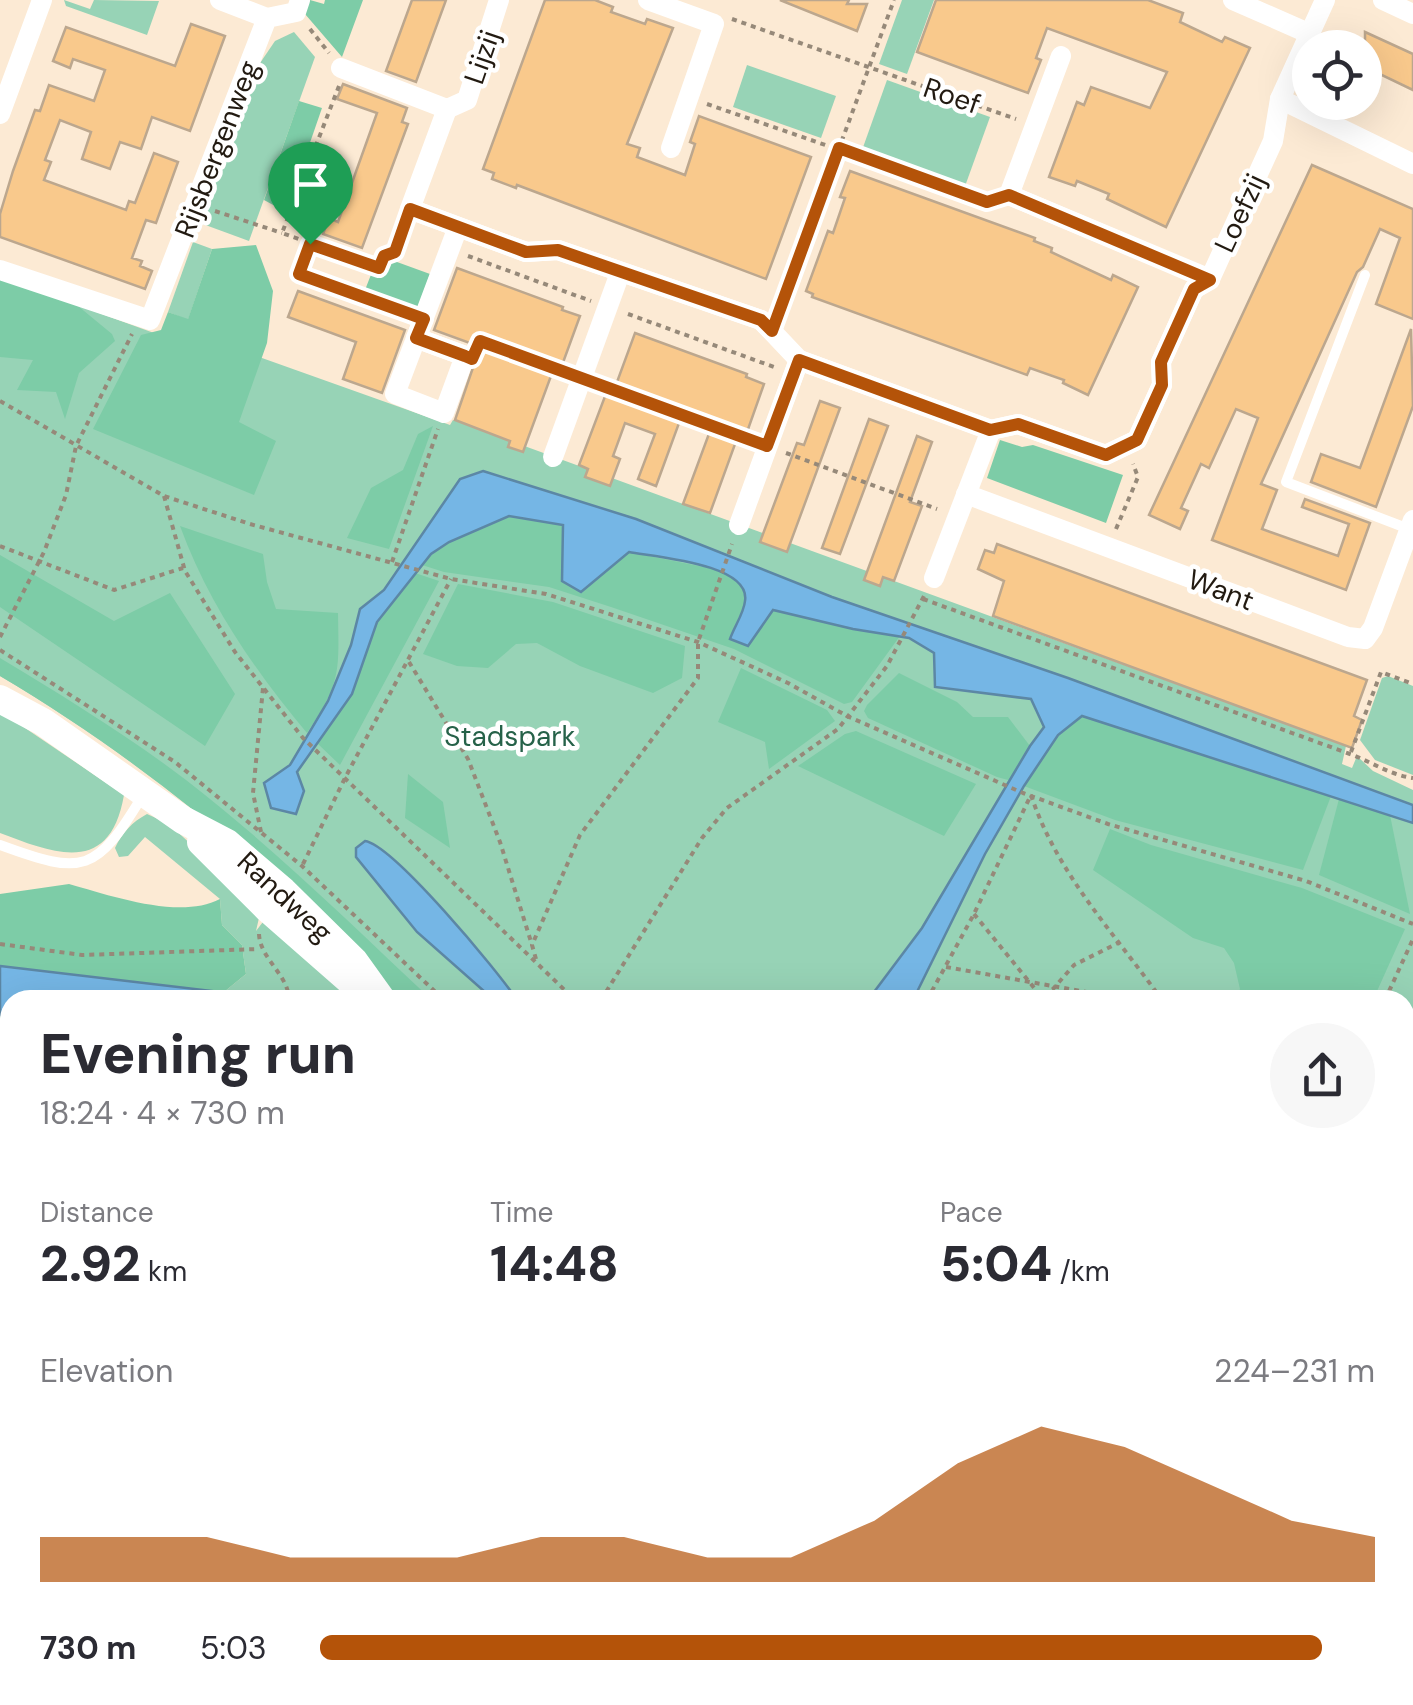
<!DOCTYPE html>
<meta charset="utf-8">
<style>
:root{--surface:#fff;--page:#f7f7f7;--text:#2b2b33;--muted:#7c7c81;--accent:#b45309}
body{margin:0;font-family:"DM Sans",sans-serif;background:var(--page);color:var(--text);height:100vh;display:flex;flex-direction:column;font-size:38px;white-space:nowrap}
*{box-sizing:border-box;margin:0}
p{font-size:32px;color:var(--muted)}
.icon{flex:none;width:55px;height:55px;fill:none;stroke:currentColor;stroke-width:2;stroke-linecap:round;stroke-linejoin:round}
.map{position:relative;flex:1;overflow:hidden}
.side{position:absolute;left:0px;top:990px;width:1415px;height:715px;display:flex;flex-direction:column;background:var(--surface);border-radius:30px 30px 0 0;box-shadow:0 10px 40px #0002}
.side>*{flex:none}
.buttons{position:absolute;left:1292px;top:30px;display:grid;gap:20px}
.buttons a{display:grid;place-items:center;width:90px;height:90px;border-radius:50%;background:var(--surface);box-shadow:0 10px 40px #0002;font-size:50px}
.pin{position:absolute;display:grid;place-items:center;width:85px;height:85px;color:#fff;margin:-102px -42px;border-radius:50% 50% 50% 0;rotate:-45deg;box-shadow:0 0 10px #0007}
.pin .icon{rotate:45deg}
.round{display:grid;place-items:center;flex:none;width:105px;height:105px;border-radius:52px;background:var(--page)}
.summary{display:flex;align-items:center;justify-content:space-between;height:170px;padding:0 40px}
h1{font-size:55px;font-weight:800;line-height:75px}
.stats{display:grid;grid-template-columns:repeat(3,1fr);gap:15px;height:170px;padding:10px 40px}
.stats div{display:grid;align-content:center}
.stats b{font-size:50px;font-weight:800}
.stats small{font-size:28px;font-weight:400}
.stats p{font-size:28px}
.chart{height:280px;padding:20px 40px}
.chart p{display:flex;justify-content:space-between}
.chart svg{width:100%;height:180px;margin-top:10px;fill:var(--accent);opacity:.7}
ul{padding:0 40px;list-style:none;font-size:32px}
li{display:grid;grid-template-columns:160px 120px 1fr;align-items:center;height:75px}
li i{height:25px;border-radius:12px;background:var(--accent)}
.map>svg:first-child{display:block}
.green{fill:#97d3b6}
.forest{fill:#7dcca7}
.water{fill:#75b6e5;stroke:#5c87a5;stroke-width:2.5}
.building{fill:#f9c98c;stroke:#bca78e;stroke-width:2.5}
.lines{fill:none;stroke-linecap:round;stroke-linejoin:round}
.path{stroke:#968979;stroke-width:4;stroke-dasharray:5 5;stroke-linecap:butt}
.lane{stroke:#fff;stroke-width:10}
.street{stroke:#fff;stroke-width:20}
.secondary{stroke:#fff;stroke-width:28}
.route-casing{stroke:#fff;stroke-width:20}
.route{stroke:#b45309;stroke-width:12}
.labels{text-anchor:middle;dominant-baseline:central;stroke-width:9;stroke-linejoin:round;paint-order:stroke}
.street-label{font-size:28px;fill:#221a11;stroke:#fff}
.park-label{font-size:28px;fill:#266249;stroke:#fff}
</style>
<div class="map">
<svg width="1413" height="1705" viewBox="0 0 1413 1705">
<rect width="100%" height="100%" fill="#fcead4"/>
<!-- green -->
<g class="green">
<polygon points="64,0 90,9 94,0 159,1 147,35 66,6"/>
<polygon points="902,0 934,0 907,74 879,64"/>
<polygon points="294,32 315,57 249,241 200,223 256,69 275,41"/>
<polygon points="747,65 836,96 821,138 733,107"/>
<polygon points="887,80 990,117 964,189 861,153"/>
<polygon points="193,242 212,249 188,320 168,312"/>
<path d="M 0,277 L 154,333 L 262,358 L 450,425 L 453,420 L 1346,746 L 1342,764 L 1352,768 L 1357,756 L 1373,771 L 1413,790 L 1413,1705 L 1348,1705 L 1316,1695 L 1405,1695 L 1405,1000 L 400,1000 C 281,876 149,764 0,676 Z"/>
<polygon points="1388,676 1413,686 1413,775 1375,760 1360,740 1382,678"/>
<path d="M 0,711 L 124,795 C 110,876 55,854 0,833 Z"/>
<path d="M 147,814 L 169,824 L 261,909 L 256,931 L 269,914 L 324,969 L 367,1000 L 270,1000 L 224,992 L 246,974 L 242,945 L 222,925 L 220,899 L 145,837 L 128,856 L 119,857 L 115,848 C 122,833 132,822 147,814 Z"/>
<polygon points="0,1015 10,1016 10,1570 0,1574"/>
</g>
<!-- forest -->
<g class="forest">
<polygon points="310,0 324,4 325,0 363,0 342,57 305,14"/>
<polygon points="299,101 322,108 286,212 264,200"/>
<polygon points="256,245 273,291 267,343 239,422 276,441 254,495 93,429 141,335 161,330 168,312 188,319 212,249"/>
<polygon points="386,258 430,274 417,310 365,290 372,272 379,274"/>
<polygon points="0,277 78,306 112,334 115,341 79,373 65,419 56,392 17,390 33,360 0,357"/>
<polygon points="433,426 389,549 347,538 371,488 403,470 418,434"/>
<polygon points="1000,440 1022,447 1033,445 1123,475 1106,523 987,478"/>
<path d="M 509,516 L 563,525 L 562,581 L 629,552 L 729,572 L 743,587 L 746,600 L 730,638 L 773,610 L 853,629 L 900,636 L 852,702 L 844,704 L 734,649 L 611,607 L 549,587 L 444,572 L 422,565 C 443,539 479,529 509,516 Z"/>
<path d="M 180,526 L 263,554 L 267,582 L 276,609 L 338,613 C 339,673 341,682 307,733 C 255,671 208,603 180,526 Z"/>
<polygon points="0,555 114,621 170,593 235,694 205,746 0,607"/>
<polygon points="415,573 439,581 340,765 317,743 352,694 377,622"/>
<polygon points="458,584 553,602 685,646 682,678 653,693 580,666 537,643 516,644 488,668 457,666 423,654"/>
<path d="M 0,658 C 63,696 127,735 186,780 C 273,847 352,925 432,1000 L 400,1000 C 281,876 149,764 0,676 Z"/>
<polygon points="741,668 827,710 835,721 769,769 765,742 718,722"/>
<polygon points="899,673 957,702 973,717 1008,717 1030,746 1012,781 997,777 868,718 864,711 867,705"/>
<polygon points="1082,716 1331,796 1303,870 1115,820 1024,786 1058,735"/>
<polygon points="856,731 976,784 944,836 798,766 845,734"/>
<polygon points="408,774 443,802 450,848 405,818"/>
<polygon points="1339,799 1390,815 1410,914 1319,875"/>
<polygon points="1110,829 1151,845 1302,888 1405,929 1373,1000 1235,1000 1240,989 1234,963 1224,948 1193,938 1093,870"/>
<path d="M 69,884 C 112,896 180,920 220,899 L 222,925 L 242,945 L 246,974 L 224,992 L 0,966 L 0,894 Z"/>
<polygon points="1405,1136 1413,1140 1413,1330 1405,1350"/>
<polygon points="10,1339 10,1494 0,1503 0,1340"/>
<polygon points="1405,1386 1413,1390 1413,1480 1405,1483"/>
<polygon points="10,1570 10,1695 189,1695 155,1705 0,1705 0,1574"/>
<polygon points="312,1695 733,1695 735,1705 195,1705"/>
<polygon points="746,1695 1191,1695 1223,1705 748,1705"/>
</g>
<!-- water -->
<g class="water">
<path d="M 483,471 L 636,519 L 832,597 L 1068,678 L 1413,805 L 1413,823 L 1082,716 L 1058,735 L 1024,786 L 985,854 L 913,1000 L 868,1000 L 922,928 L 1030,746 L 1044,727 L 1031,699 L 935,687 L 934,653 L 909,638 L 853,629 L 773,610 L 748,646 L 730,639 C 734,627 744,613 745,601 C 751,564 656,557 629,552 L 581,592 L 562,581 L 563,525 L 509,516 L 449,542 L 431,554 L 377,622 L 352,694 L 297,772 L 304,791 L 296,814 L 271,808 L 264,783 L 290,765 L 328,701 L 351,645 L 360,609 L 384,590 L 460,479 Z"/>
<path d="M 365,841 C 393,845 498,971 517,1000 L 494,1000 L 417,932 L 356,857 L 356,848 Z"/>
<polygon points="0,966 270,998 189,1000 148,994 104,995 103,1000 10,1000 10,1016 0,1015"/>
<polygon points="1413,1480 1413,1640 1405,1636 1405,1483"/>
</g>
<!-- building -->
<g class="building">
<polygon points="412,0 446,0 416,82 386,71"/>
<polygon points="545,0 595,0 613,7 611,12 645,24 647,19 673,28 627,144 640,148 637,157 685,175 695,144 690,142 699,116 811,157 766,279 517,185 516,188 492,179 494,173 483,169"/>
<polygon points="780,0 849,0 847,4 867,4 857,31"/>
<polygon points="936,0 1148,0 1183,13 1180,22 1222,42 1225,37 1250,48 1166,227 1107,199 1109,194 1077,181 1075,186 1049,177 1077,102 1084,105 1091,87 1150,108 1167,72 1047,28 1036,58 1041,60 1028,93 917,52"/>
<polygon points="191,24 225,36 190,131 152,117 141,149 120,142 110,169 82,159 91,132 60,120 45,160 51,162 44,180 126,210 129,201 135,203 154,153 178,162 156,223 146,220 132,258 142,261 140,266 152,271 145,289 0,237 0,214 13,171 35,110 40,111 49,85 94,101 105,70 73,59 70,68 53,61 66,27 175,66"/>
<polygon points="1365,32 1413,54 1413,90 1365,67"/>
<polygon points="343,84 407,108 402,122 408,124 362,248 323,234 329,218 338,222 377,113 337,99"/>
<polygon points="1312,165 1413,209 1413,319 1376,304 1400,238 1380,229 1363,267 1357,272 1261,484 1277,490 1262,529 1338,556 1349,524 1302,507 1305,499 1370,523 1346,590 1212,540 1258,418 1236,409 1209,468 1201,464 1181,508 1188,511 1180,529 1149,515"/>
<polygon points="850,171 1035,238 1034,241 1052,248 1051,252 1111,280 1113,275 1138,287 1088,395 1063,383 1064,380 1030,368 1027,375 812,297 813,294 806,291 828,231 833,233 845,198 840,197"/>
<polygon points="457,268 563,307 562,310 580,316 561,368 555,365 523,452 508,447 510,441 455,420 478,353 470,343 434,330"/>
<polygon points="298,291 405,330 382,393 343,379 356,342 288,317"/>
<polygon points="1411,329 1413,406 1376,507 1311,482 1321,454 1360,468"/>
<polygon points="635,333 747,374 746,377 764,384 746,435 739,433 710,513 683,504 713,423 683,412 656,486 638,479 655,434 625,423 613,456 620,459 610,486 585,477 588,469 579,465 607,391 613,393"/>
<polygon points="820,401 840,408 787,552 760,542 797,443 804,445"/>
<polygon points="869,419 888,426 840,554 822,548"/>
<polygon points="917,436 932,442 910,502 922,506 894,581 883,577 880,586 864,580"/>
<polygon points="997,544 1367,680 1354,716 1362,720 1352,748 993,616 1004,581 978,569 985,550 994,553"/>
</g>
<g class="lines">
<!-- path -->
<g class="path">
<polyline points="732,19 1016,119"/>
<polyline points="310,29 329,53"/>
<polyline points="339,86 282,233 379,268 383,259"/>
<polyline points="707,104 990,202"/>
<polyline points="215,211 282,233"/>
<polyline points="310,243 299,274 405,312"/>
<polyline points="468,256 591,301"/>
<polyline points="779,310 894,0"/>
<polyline points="628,314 774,367"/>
<polyline points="481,342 562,370"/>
<polyline points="599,383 749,440"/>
<polyline points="0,401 164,496 250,524 451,579 546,594 698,642 788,683 847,716 1023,793 1108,824 1306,881 1413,924"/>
<polyline points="786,453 937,509"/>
<polyline points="164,496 185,571 235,652 303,738 575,1000"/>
<polyline points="1116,529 1138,477 1133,464"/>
<polyline points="0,546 114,590 183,568"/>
<polyline points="392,562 438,429"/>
<path d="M 923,599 L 1350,754 C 1372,762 1390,775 1413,778"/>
<polyline points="0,637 44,552 66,495 76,446 132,334"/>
<polyline points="0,650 175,762 302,866 444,1000"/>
<polyline points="409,662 468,759 500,842 532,945"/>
<polyline points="1351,752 1381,672 1413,684"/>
<path d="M 1031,795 C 1057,874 1115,934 1162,1000"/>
<polyline points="261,832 253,793 263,688"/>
<polyline points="303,864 345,778 451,579"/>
<polyline points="974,914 1044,1000"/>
<path d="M 259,934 C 260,959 289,975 289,1000"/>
<polyline points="0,944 82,955 259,949"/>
<polyline points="536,959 532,945 580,835 698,678 698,642 732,544"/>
<polyline points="946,967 1131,1000"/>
<polyline points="601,1000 702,838 727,808 838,729 887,666 924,596"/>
<polyline points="927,1000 974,914 1031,795"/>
<polyline points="1035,1000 1053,989 1074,965 1120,942"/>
<polyline points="1140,1000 1158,994"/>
<polyline points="1385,1000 1413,939"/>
<polyline points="1405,1024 1413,1006"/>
<polyline points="0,1049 10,1049"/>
<polyline points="1405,1130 1413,1133"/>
<polyline points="1406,1379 1413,1361"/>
<polyline points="0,1527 10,1517"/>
<polyline points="0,1568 10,1564"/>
<polyline points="739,1695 741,1705"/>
<polyline points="1075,1695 1099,1705"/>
<polyline points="1386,1695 1413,1698"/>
<polyline points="327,1697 355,1705"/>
<polyline points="186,1705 206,1698 330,1695"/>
<polyline points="418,1705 424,1695"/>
</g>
<!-- lane -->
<g class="lane">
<polyline points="395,252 410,210"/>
<polyline points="1365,275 1286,482 1409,529"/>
<path d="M 0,845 C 84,876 96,873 143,795"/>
</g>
<!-- street -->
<g class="street">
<polyline points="220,0 267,18"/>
<polyline points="648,0 714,24 671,148"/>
<polyline points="1233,0 1308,33"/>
<polyline points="1383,0 1413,14"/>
<polyline points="1061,56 1009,195 1210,279"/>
<polyline points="341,68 447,109 467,100 499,0"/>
<polyline points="1280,99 1413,164"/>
<polyline points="447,109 410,209 526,252 558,250 761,320 799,360 991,430"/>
<polyline points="0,114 42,0"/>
<polyline points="0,270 150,320 267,18 296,12 300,0"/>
<polyline points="416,338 465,356 444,413 395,394 458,227"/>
<polyline points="991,430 1018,424 1105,455 1137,440 1162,385 1161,362 1194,289 1210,279 1273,141 1280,99 1325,0"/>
<polyline points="553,457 620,273"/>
<polyline points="966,494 1348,637 1365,639 1373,628 1413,520"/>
<polyline points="739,525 799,360"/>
<polyline points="934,578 991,430"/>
</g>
<!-- secondary -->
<g class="secondary">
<polyline points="0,699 43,722 183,820 227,843 283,891 354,961 382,1000"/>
<polyline points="201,842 268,909 349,980"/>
<polyline points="1210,1695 1249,1705"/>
<polyline points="1293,1695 1327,1705"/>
</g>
</g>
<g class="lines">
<defs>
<polygon id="route" points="839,148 987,202 1009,195 1210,280 1194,289 1161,362 1162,385 1137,440 1106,455 1018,424 990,430 799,360 767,446 480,341 472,359 465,356 416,338 424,319 299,274 310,244 379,268 384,256 395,252 410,209 526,252 558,250 761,320 772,331"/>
</defs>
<!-- route casing -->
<use href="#route" class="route-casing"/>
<!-- route -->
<use href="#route" class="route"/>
</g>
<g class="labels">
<!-- street labels -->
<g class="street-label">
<text transform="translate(482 57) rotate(-71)">Lijzij</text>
<text transform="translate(952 96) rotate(19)">Roef</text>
<text transform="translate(217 149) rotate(-69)">Rijsbergenweg</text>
<text transform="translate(1240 213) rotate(-65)">Loefzij</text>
<text transform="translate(1221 590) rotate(21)">Want</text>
<text transform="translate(285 897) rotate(43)">Randweg</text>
</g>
<!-- park labels -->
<g class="park-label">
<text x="510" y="736">Stadspark</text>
</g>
</g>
</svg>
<div class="buttons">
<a><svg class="icon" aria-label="locate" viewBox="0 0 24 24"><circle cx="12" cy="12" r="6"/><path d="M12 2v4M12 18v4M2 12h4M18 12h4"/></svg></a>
</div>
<div class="pin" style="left:310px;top:244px;background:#1e9e55"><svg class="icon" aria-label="arrive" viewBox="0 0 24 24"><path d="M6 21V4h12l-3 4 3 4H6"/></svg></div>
<section class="side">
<div class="summary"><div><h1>Evening run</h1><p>18:24 · 4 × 730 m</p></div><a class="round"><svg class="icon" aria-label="share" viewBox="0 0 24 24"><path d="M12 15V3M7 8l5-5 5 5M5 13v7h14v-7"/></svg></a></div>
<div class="stats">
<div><p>Distance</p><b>2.92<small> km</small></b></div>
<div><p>Time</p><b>14:48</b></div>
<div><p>Pace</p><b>5:04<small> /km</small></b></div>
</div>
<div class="chart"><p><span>Elevation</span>224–231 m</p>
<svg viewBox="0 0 160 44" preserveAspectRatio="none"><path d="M0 44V33L10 33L20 33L30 38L40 38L50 38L60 33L70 33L80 38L90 38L100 29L110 15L120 6L130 11L140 20L150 29L160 33V44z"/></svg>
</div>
<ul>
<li><b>730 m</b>5:03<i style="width:95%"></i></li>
</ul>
</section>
</div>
